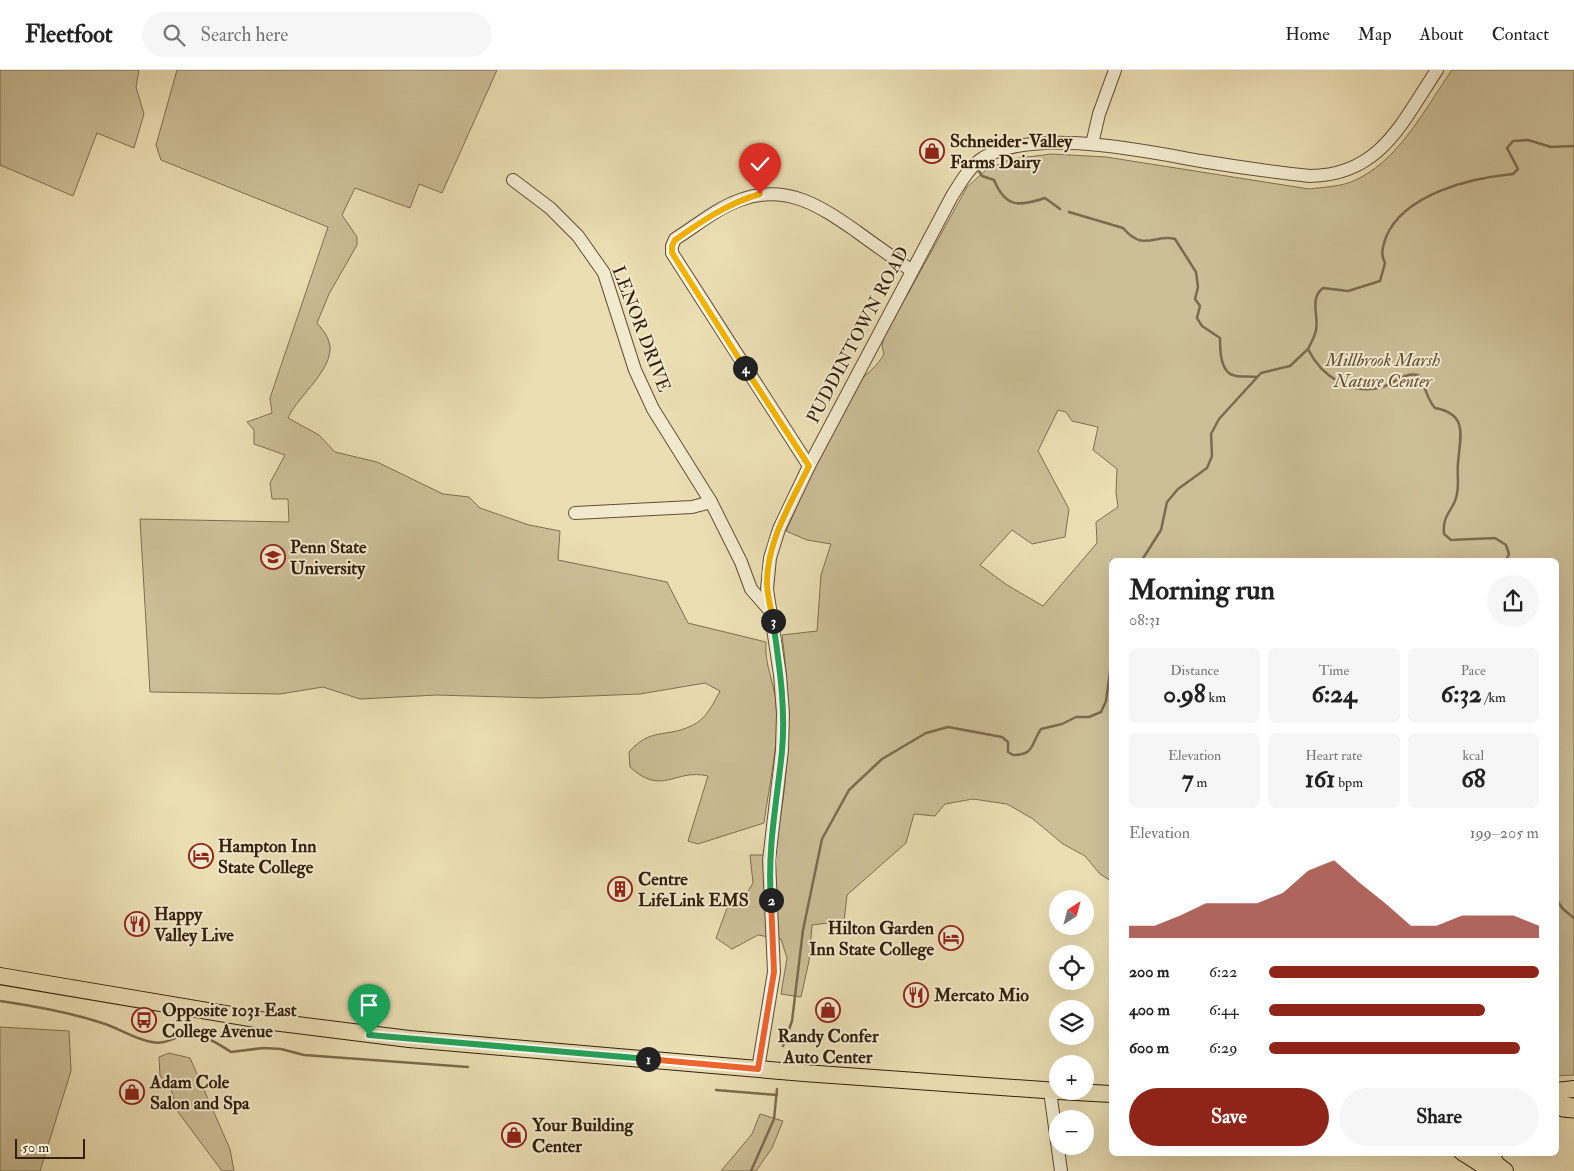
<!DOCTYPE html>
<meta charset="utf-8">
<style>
:root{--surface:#fff;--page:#f6f6f6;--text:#222;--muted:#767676;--line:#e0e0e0;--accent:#8f2418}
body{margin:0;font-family:"IM FELL Double Pica",serif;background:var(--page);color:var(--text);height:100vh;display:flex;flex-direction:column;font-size:19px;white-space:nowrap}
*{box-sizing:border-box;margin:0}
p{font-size:16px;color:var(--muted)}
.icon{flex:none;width:28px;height:28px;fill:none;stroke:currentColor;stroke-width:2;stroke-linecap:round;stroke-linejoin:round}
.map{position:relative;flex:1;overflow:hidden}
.details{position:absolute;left:1109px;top:488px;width:450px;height:598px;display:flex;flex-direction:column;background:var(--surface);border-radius:8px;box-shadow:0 5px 20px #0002}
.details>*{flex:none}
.needle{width:32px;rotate:36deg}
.buttons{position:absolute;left:1049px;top:820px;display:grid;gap:10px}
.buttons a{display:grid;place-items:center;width:45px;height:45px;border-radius:50%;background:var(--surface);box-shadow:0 5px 20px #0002;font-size:25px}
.scale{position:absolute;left:15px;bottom:12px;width:70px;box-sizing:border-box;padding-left:5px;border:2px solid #331f0d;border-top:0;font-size:14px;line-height:18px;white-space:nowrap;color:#331f0d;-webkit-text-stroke:4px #f2eace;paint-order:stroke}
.pin{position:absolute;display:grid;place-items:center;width:42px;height:42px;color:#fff;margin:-51px -21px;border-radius:50% 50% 50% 0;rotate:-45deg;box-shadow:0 0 5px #0007}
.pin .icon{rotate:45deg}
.km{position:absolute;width:25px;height:25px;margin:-12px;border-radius:50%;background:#222;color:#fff;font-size:14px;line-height:25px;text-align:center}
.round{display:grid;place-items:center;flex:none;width:52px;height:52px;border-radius:26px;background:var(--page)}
.head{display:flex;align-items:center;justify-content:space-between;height:85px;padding:0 20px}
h1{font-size:28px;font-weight:700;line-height:38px}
.figures{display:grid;grid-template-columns:repeat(3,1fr);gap:8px;height:85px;padding:5px 20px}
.figures div{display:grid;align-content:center;border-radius:8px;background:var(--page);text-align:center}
.figures b{font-size:25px;font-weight:700}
.figures small{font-size:14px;font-weight:400}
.figures p{font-size:14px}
.chart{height:140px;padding:10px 20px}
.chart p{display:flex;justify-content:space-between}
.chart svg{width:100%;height:90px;margin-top:5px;fill:var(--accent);opacity:.7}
.button{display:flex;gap:10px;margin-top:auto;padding:10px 20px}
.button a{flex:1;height:58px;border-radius:30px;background:var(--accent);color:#fff;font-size:20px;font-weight:700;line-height:58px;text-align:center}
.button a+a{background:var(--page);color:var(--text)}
ul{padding:0 20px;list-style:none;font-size:16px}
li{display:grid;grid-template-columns:80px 60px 1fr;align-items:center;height:38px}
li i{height:12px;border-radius:6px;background:var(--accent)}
header{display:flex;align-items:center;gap:30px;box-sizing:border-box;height:70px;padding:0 25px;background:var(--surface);border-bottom:1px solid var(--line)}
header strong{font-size:24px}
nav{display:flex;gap:28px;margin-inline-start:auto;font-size:18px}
.search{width:350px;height:45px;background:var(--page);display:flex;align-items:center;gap:12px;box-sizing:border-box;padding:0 18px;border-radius:28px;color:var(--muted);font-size:19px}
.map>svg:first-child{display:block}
.green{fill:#ccbe97;stroke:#806e52;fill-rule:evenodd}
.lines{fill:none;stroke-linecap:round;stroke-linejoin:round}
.stream{stroke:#7c6b4f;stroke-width:2.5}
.minor-casing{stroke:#614f36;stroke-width:14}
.major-casing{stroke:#331f0d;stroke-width:18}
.highway-casing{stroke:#331f0d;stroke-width:21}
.minor{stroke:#f2eace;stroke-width:12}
.major{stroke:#ebdeb3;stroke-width:16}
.highway{stroke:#ebdeb3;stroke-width:19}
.split-1-casing{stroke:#fff;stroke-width:10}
.split-2-casing{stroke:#fff;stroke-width:10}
.split-3-casing{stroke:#fff;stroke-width:10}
.split-4-casing{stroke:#fff;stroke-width:10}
.split-5-casing{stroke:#fff;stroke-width:10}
.split-1{stroke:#22a559;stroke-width:6}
.split-2{stroke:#f0652b;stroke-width:6}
.split-3{stroke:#22a559;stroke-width:6}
.split-4{stroke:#f5b400;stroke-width:6}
.split-5{stroke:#f5b400;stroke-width:6}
.labels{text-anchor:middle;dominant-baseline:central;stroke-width:4;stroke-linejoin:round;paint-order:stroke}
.poi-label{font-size:18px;font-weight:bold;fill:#331f0d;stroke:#f2eace;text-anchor:start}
.street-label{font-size:18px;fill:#331f0d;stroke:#f2eace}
.park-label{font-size:18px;font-style:italic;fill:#614f36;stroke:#f2eace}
</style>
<header>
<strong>Fleetfoot</strong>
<div class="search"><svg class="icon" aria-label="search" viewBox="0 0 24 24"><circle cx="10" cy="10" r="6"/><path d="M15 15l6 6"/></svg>Search here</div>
<nav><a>Home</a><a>Map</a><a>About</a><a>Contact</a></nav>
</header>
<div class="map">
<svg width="1574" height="1101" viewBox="0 0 1574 1101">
<rect width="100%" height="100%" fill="#ebdeb3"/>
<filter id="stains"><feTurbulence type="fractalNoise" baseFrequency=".004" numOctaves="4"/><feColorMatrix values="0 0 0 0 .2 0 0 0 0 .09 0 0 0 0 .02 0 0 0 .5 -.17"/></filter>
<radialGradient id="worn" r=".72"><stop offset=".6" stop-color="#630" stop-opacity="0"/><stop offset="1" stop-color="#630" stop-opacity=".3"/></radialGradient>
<!-- green -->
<g class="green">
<polygon points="0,0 139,0 136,17 144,44 134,78 97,63 73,126 0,95"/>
<path d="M 177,0 L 497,0 L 442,123 L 419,114 L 410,138 L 355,118 L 342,145 L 357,167 L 357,175 L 329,224 L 317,253 C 321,258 326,264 328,269 C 340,295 297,326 288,348 L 319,365 L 335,382 L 377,392 L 443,424 L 469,427 L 480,438 L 529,455 L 560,461 L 558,490 L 667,512 L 688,553 L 766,572 C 764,593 774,612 776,633 C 780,672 769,714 764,753 L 698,774 L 688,771 L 708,706 C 674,698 663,727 630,697 L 629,682 C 651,657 666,668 691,656 C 706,650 713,634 720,621 L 705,613 L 640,624 L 539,628 L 437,625 L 360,629 L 323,617 L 280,624 L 150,622 L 140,449 L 289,452 L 288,429 L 272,429 L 270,413 L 285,385 L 254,374 L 254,360 L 247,352 L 272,343 L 270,328 L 328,157 L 161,90 L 156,75 Z"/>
<path d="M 1452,0 L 1574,0 L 1574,1005 L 1556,1006 L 1556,490 L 1111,490 L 1111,811 L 1100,804 L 1085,786 L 1063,774 L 1033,749 L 1007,734 L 973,729 L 945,734 L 935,746 L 914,744 L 906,773 L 847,825 L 844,851 L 812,855 L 809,891 L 801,927 L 781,924 L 787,888 L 781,869 L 758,865 L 732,879 L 716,868 L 730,830 L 739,836 L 753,813 L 750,785 L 773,785 C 790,712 792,638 782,565 L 817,561 L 821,505 L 831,474 L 807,470 L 786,461 L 810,407 L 859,312 C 868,302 877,297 884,284 L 882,276 L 884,267 L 967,117 L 986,100 L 1011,89 L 1052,84 L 1106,87 L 1309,119 C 1323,117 1337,117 1351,112 C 1398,93 1424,40 1452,0 ZM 1058,340 L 1066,342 L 1072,351 L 1098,357 L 1093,380 L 1117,399 L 1116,422 L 1118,437 L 1096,452 L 1097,473 L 1043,536 L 1007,515 L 980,495 L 1012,460 L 1032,474 L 1065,467 L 1069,439 L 1038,381 Z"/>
<polygon points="0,957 69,961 71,1001 40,1101 0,1101"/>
<polygon points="169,983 190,988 230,1079 234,1101 222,1101 178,1042 171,1019 160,1006 159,987"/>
<polygon points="760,1044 783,1051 772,1078 756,1101 721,1101 752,1064"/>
</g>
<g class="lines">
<!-- stream -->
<g class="stream">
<path d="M 977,98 L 982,106 L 994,110 C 1006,139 1020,136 1045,128 L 1060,139"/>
<path d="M 1069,142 L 1123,158 C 1144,183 1156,163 1175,169 L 1196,202 L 1198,217 L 1195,229 L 1200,236 L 1197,248 L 1202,256 L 1220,268 C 1220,280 1220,304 1236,306 C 1242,307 1250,306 1257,307"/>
<polyline points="1142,490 1161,460 1167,432 1178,419 1207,398 1212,386 1211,364 1219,349 1261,303 1290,296 1308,279"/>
<path d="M 1506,490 L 1509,484 L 1506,475 L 1495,468 L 1451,470 L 1444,464 C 1442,443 1454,441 1457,424 C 1459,414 1457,403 1458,393 C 1460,367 1469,344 1435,338 C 1426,328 1426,316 1418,305 C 1404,302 1395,313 1382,317 C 1351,326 1321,306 1308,279 C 1311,273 1315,266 1316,260 C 1319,245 1309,229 1323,218 L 1348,221 L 1380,211 L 1385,193 C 1380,183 1383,177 1386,167 C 1404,124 1470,108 1513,104 L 1518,99 L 1507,78 L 1513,71 L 1528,70 L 1551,77 L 1574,76"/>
<polyline points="1556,829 1563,839 1574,848"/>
<path d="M 0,931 C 34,936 69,942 102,953 C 119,958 134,969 152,972 C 165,975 174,967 185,965 C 202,963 219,974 231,982 L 263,978 L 281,979 L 304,985 L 468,997"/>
<path d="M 783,976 L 792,951 L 803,860 L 822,769 L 849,720 L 882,689 L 926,663 L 948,657 L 1002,667 L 1008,672 L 1008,682 L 1013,685 C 1035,685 1031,673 1041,659 L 1062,654 L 1076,647 L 1089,647 L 1101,642 L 1106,631 L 1111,594"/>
<polyline points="716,1020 777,1025"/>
<polyline points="751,1101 774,1049 777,1019"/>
</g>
<defs>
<g id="minor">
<polyline points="1092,74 1099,44 1115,0"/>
<polyline points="513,110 550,138 578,166 604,203 635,300 653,339 711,432 741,492 751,519 771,542"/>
<path d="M 809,396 L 672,183 L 672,176 L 675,169 C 696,156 717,138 740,130 C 786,113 820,136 856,161 C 875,175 894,188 912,201"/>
<polyline points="575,443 692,437 711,432"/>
<path d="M 758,999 L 774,902 L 769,790 L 782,680 L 783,643 L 780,605 L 767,519 L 770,488 L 779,459 L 809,396 L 952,126 C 961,112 969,97 983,88 C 1034,57 1144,81 1201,91 C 1237,97 1274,102 1310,106 C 1381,105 1402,52 1437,0"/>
<polyline points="1050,1021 1061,1101"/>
</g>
<g id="major">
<polyline points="0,906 273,952 409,969 804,1003 1058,1021"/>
<polyline points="1058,1021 1111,1024"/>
<polyline points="1556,1021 1574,1019"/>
<polyline points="1462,1082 1492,1101"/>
<polyline points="1489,1082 1497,1095 1505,1101"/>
</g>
<polyline id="highway" points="1563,1037 1574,1038"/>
</defs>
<!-- minor casing -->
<use href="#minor" class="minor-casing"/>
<!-- major casing -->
<use href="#major" class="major-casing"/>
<!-- highway casing -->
<use href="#highway" class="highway-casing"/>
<!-- minor -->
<use href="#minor" class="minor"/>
<!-- major -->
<use href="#major" class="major"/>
<!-- highway -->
<use href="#highway" class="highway"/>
</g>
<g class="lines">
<defs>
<polyline id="split-1" points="369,965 648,989"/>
<polyline id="split-2" points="648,989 758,999 774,902 771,830"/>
<path id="split-3" d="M 771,830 C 767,779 777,731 782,681 C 786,637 779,594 773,551"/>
<path id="split-4" d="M 745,298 L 809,396 C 791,433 767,471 767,513 C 767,525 771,538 773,551"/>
<path id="split-5" d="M 745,298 L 672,183 L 672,176 L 675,170 C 702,151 728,133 760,124"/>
</defs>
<!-- split-1 casing -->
<use href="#split-1" class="split-1-casing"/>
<!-- split-2 casing -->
<use href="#split-2" class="split-2-casing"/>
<!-- split-3 casing -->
<use href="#split-3" class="split-3-casing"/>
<!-- split-4 casing -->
<use href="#split-4" class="split-4-casing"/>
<!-- split-5 casing -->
<use href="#split-5" class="split-5-casing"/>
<!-- split-1 -->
<use href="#split-1" class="split-1"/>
<!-- split-2 -->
<use href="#split-2" class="split-2"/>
<!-- split-3 -->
<use href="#split-3" class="split-3"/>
<!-- split-4 -->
<use href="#split-4" class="split-4"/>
<!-- split-5 -->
<use href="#split-5" class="split-5"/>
</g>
<!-- icons -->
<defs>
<symbol id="shop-ring" viewBox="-11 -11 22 22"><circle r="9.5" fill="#f2eace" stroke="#8f2418" stroke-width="1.5"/><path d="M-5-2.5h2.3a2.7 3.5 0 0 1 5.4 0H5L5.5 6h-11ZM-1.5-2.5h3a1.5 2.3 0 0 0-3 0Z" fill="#8f2418"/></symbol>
<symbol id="university-ring" viewBox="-11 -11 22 22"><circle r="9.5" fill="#f2eace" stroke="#8f2418" stroke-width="1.5"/><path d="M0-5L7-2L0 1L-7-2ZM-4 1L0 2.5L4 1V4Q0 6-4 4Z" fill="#8f2418"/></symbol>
<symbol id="hotel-ring" viewBox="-11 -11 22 22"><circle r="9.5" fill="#f2eace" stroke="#8f2418" stroke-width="1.5"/><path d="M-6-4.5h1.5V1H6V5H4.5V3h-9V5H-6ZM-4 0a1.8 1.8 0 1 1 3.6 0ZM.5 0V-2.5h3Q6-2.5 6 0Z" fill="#8f2418"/></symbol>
<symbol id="building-ring" viewBox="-11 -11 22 22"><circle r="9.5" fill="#f2eace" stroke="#8f2418" stroke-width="1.5"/><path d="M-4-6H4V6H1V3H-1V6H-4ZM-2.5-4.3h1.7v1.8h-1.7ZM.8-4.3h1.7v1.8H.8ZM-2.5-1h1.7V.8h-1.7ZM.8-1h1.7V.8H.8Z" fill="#8f2418"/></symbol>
<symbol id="restaurant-ring" viewBox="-11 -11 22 22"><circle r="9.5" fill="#f2eace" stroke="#8f2418" stroke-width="1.5"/><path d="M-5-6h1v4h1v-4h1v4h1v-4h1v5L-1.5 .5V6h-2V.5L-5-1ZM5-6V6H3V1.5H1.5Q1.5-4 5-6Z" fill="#8f2418"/></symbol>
<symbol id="bus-ring" viewBox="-11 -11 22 22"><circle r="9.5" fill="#f2eace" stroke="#8f2418" stroke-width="1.5"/><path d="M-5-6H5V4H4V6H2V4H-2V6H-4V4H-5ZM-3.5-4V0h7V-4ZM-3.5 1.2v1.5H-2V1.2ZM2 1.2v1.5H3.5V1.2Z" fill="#8f2418"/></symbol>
</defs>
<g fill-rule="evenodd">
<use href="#shop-ring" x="918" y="67" width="28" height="28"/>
<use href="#university-ring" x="259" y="473" width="28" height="28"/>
<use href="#hotel-ring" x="187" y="772" width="28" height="28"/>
<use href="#building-ring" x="606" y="805" width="28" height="28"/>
<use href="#restaurant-ring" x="123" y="840" width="28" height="28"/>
<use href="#hotel-ring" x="937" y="854" width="28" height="28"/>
<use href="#restaurant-ring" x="902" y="911" width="28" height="28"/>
<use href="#shop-ring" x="814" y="926" width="28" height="28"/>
<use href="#bus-ring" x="130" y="936" width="28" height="28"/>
<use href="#shop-ring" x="118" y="1008" width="28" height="28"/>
<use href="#shop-ring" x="500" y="1051" width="28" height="28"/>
</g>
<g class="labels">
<!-- poi labels -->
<g class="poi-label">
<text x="950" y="71">Schneider-Valley<tspan x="950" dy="21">Farms Dairy</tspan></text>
<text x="290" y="477">Penn State<tspan x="290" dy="21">University</tspan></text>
<text x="218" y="776">Hampton Inn<tspan x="218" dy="21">State College</tspan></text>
<text x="638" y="809">Centre<tspan x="638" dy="21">LifeLink EMS</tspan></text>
<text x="154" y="844">Happy<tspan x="154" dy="21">Valley Live</tspan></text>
<text x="934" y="858" text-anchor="end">Hilton Garden<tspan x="934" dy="21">Inn State College</tspan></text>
<text x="934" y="925">Mercato Mio</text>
<text x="162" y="940">Opposite 1031 East<tspan x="162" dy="21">College Avenue</tspan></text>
<text x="828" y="966" text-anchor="middle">Randy Confer<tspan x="828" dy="21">Auto Center</tspan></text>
<text x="150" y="1012">Adam Cole<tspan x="150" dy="21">Salon and Spa</tspan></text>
<text x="532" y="1055">Your Building<tspan x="532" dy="21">Center</tspan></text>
</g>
<!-- street labels -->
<g class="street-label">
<text transform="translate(641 259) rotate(69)">LENOR DRIVE</text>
<text transform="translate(858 265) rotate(-62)">PUDDINTOWN ROAD</text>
</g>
<!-- park labels -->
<g class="park-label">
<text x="1383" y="290">Millbrook Marsh<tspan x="1383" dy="21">Nature Center</tspan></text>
</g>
</g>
<rect width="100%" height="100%" filter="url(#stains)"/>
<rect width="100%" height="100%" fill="url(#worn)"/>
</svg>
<div class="buttons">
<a><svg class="needle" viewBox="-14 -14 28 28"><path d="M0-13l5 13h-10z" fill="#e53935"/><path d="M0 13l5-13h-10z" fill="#767676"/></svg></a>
<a><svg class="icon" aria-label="locate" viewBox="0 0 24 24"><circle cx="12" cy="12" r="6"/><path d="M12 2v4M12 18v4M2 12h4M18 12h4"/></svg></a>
<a><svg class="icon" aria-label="layers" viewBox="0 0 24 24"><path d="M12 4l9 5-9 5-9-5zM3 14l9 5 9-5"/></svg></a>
<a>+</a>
<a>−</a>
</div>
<div class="scale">50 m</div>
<div class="pin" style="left:369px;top:965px;background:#1e9e55"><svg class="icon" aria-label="arrive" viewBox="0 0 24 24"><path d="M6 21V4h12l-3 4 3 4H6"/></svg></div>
<div class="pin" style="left:760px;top:124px;background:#d93025"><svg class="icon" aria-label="check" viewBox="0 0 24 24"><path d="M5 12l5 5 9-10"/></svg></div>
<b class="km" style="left:648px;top:989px">1</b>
<b class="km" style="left:771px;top:830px">2</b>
<b class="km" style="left:773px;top:551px">3</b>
<b class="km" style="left:745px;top:298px">4</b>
<section class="details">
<div class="head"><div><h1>Morning run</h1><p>08:31</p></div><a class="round"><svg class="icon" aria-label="share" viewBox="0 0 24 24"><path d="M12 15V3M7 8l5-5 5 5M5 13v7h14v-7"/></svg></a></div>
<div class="figures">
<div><p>Distance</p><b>0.98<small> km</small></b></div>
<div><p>Time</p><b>6:24</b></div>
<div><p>Pace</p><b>6:32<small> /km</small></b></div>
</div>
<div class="figures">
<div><p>Elevation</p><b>7<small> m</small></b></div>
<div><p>Heart rate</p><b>161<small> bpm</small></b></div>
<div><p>kcal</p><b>68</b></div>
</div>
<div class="chart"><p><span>Elevation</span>199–205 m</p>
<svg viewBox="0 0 160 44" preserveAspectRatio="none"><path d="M0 44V38L10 38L20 33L30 27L40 27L50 27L60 22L70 11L80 6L90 17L100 27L110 38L120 38L130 33L140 33L150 33L160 38V44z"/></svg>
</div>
<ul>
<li><b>200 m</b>6:22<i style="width:100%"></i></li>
<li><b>400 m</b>6:44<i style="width:80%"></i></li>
<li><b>600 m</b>6:29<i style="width:93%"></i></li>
</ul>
<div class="button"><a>Save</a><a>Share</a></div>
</section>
</div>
